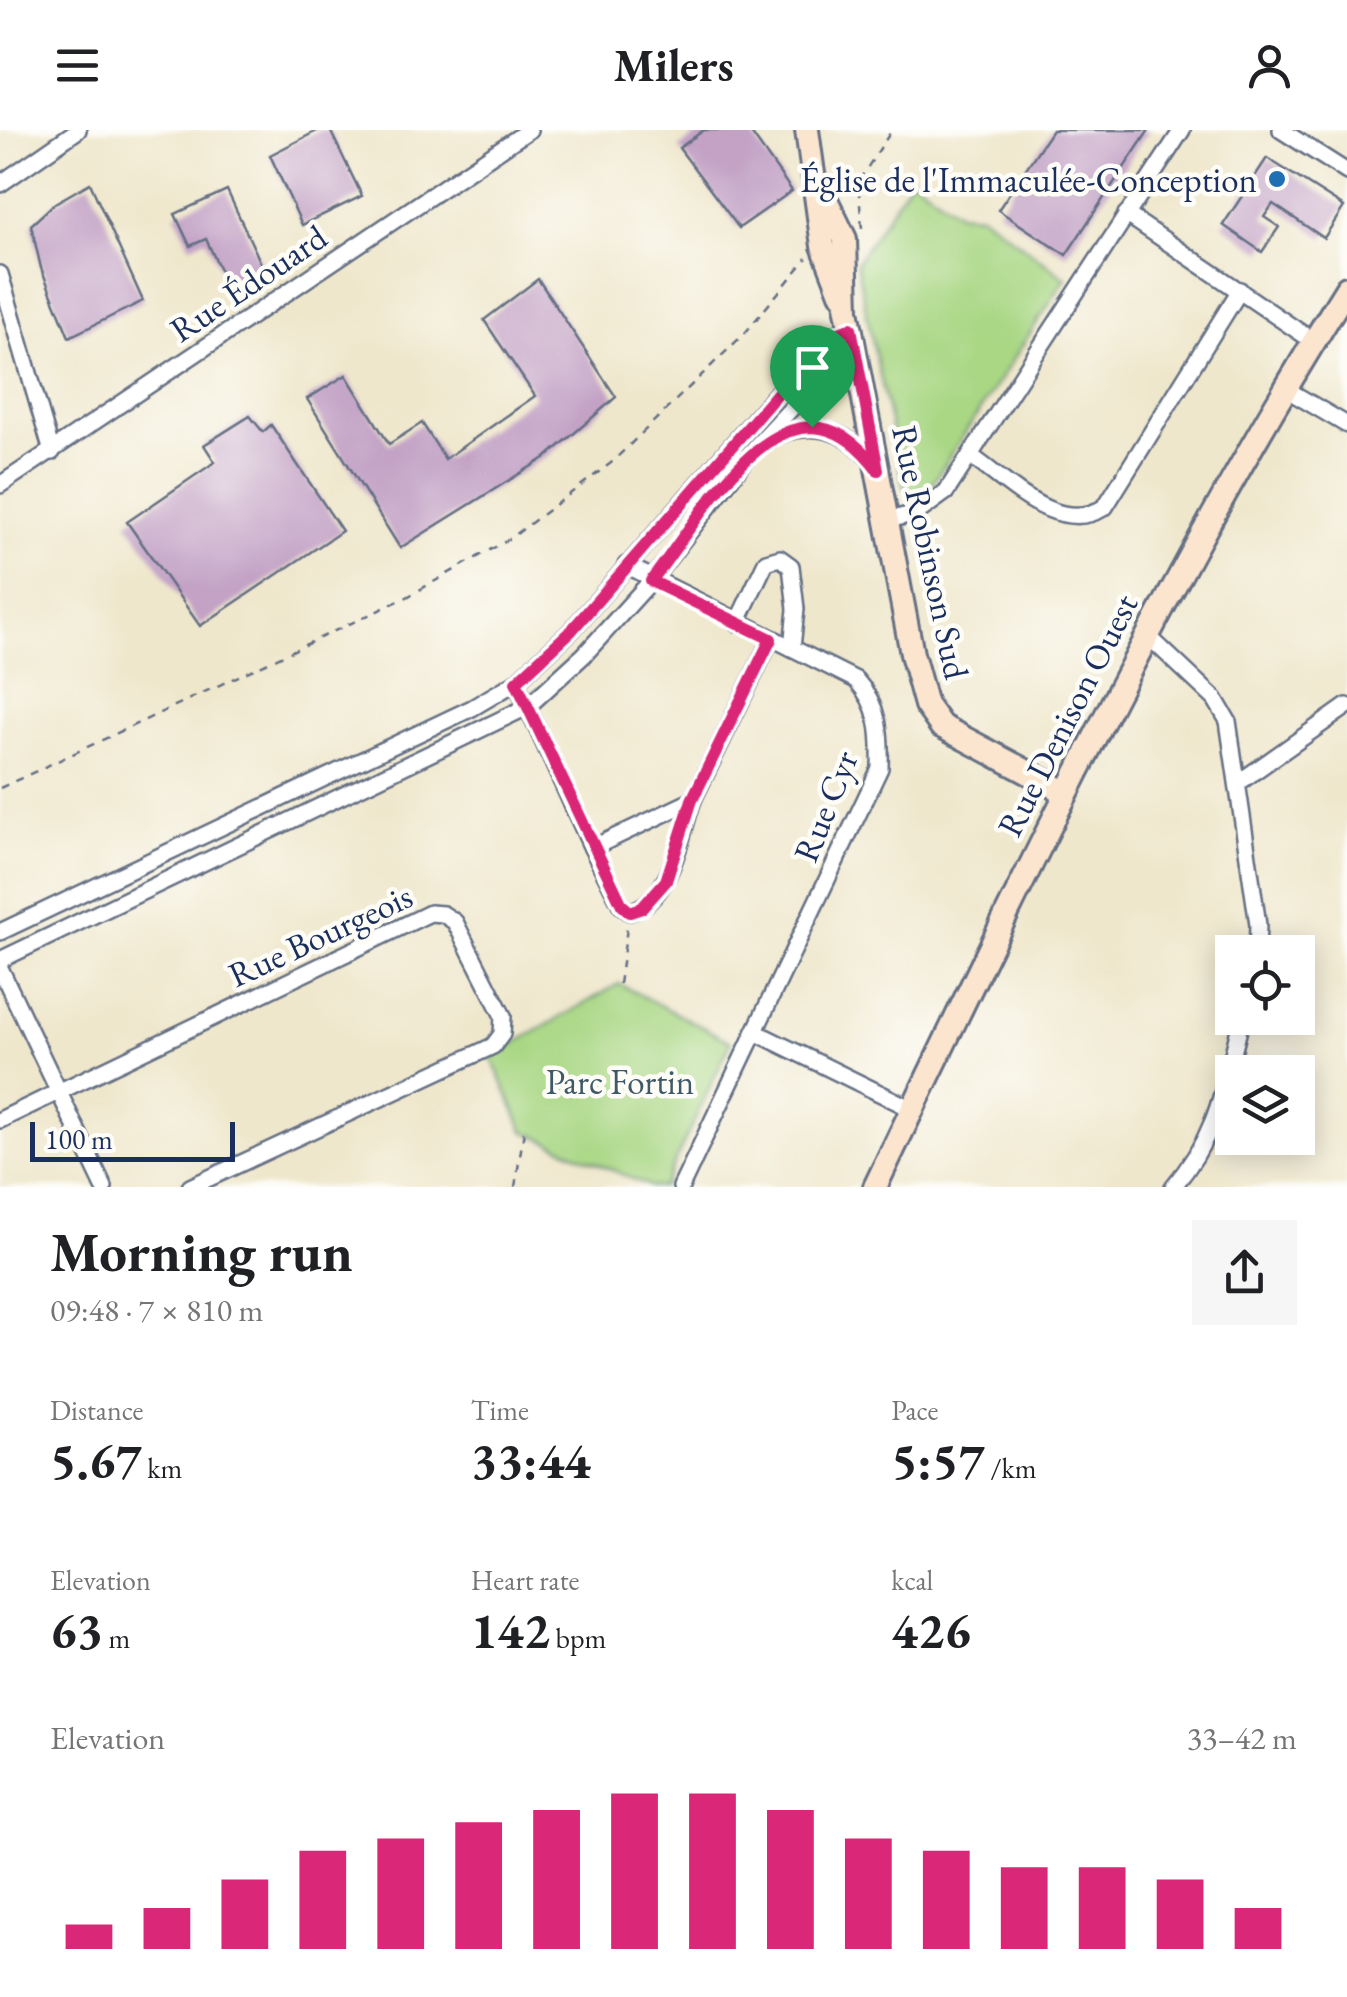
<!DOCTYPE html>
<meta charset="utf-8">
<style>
:root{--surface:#fff;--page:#f6f6f6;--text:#202124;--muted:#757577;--accent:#db2777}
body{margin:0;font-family:"EB Garamond",serif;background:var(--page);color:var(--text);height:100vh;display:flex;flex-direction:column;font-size:38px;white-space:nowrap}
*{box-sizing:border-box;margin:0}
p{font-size:32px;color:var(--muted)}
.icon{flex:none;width:55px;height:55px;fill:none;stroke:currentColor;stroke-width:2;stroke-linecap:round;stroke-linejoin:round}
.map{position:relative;height:1057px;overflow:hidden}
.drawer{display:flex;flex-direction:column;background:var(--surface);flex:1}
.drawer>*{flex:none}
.buttons{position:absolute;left:1215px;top:805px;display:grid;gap:20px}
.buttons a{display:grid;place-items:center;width:100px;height:100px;border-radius:0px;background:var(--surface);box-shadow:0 5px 25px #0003;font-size:50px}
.scale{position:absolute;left:30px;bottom:25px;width:205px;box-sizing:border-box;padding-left:10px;border:5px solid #1b2f5e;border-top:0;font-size:28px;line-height:35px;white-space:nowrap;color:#1b2f5e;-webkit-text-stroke:8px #fdfcf7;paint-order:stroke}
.pin{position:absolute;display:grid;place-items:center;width:85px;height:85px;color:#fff;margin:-102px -42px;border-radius:50% 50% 50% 0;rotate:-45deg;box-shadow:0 0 10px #0007}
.pin .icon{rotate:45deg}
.round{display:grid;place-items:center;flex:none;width:105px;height:105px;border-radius:0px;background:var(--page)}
.head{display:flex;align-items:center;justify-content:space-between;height:170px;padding:0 50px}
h1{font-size:55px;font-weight:700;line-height:75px}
.metrics{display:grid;grid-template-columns:repeat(3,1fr);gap:15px;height:170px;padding:10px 50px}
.metrics div{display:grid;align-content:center}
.metrics b{font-size:50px;font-weight:700}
.metrics small{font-size:28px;font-weight:400}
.metrics p{font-size:28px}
.chart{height:280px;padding:20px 50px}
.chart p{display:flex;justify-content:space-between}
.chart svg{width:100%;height:180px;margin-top:10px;stroke:var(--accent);stroke-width:6}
header{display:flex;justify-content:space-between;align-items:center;height:130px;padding:0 50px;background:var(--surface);font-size:45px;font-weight:700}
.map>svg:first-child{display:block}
.green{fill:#a9d784;stroke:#628371;stroke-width:2.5}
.building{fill:#c3a2c6}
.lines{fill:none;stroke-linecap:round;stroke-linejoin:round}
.street-casing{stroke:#656f84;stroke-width:20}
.secondary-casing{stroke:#656f84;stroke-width:28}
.path{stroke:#656f84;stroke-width:2.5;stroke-dasharray:8 8;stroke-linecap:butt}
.street{stroke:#fff;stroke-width:15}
.secondary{stroke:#fbe5cf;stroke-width:22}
.route-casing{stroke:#fff;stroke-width:20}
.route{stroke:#db2777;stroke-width:12}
.poi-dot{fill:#1f6fb2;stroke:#fdfcf7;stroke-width:4}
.labels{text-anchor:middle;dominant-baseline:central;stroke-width:9;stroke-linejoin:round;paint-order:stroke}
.poi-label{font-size:35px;fill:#1b2f5e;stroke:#fdfcf7;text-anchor:end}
.street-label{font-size:35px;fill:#1b2f5e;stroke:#fdfcf7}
.park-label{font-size:35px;fill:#3e5968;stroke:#fdfcf7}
</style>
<header><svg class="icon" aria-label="menu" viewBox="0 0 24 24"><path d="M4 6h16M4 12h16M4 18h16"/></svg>Milers<svg class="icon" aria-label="person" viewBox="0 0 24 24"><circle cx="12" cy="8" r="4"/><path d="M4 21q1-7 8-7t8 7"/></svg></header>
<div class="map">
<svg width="1347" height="1057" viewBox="0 0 1347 1057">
<rect width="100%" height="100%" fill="#fdfcf7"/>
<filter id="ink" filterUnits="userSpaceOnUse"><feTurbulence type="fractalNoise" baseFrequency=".01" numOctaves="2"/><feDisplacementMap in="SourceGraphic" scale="20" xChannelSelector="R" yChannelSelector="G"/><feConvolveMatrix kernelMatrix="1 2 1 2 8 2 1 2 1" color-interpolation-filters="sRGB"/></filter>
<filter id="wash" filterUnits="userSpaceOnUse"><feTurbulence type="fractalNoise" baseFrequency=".0048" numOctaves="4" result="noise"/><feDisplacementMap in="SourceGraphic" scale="40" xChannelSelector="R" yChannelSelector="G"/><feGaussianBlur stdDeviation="2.25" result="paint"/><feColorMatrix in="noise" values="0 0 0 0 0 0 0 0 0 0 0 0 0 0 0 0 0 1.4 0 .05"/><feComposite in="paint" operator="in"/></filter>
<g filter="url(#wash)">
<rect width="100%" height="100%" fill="#efe7cc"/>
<!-- green -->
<g class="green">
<polygon points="912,48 958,83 981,85 1066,148 930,357 916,364 904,358 856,133"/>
<polygon points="619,854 731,912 663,1057 651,1057 524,1001 491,927"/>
</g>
<g id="blocks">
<!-- building -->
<g class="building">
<polygon points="319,0 330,0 362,66 302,95 270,25"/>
<polygon points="704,0 749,0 792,61 739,98 679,18"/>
<polygon points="1052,0 1149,0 1066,125 998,80"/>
<polygon points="1267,28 1344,77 1324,108 1273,74 1264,87 1279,97 1262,122 1223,95"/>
<polygon points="90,53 143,171 69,207 41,138 31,95 55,73"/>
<polygon points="227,60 264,140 228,157 206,109 190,116 175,84"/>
<polygon points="538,149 616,267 548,326 400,418 307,269 346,245 389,314 422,293 445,329 535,266 484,190"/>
<polygon points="250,286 263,302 271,295 342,401 200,496 127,392 215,332 204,315"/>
</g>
</g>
</g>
<g filter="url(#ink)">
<use href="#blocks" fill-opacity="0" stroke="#656f84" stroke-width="2.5"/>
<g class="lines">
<defs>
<g id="street">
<polyline points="1281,0 1347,42"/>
<polyline points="0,54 78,0"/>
<polyline points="1126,84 1313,211"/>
<polyline points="0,144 52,322"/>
<polyline points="1284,258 1347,295"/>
<path d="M 768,310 C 809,288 846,298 874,334"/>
<path d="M 972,327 C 1010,353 1058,406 1105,377 L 1240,160"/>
<polyline points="0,355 529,0"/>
<polyline points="888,390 917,383 946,362 1182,0"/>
<path d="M 626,435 L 856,550 C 880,576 881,604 880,638 L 681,1057"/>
<polyline points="737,493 766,432 780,428 791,436 796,479 792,518"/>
<polyline points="1146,504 1215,569 1228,591 1258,795 1257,822"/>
<polyline points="516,552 592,718 693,670 771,509"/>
<polyline points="1238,653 1347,576"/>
<path d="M 592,718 L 621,775 L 630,782 C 672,769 680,707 693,670"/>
<polyline points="0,802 472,578 516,552 571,501 824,209 851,198"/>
<polyline points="0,830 527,577 584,525 651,451 756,316 834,233 851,198"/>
<polyline points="0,838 104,1057"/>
<polyline points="755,902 912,979"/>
<polyline points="0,990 430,783 443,784 455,792 503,886 502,904 493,916 190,1057"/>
<path d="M 1173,1057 C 1219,1003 1224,955 1242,888"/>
</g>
<g id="secondary">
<polyline points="807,0 823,116 841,163"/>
<polyline points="818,53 845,109 847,180 912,524 926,575 941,596 1065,662"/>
<path d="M 875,1057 C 1022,751 1166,446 1347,158"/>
</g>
</defs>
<!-- street casing -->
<use href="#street" class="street-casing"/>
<!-- secondary casing -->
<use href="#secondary" class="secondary-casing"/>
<!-- path -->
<g class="path">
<polyline points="862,98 858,52 892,0"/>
<polyline points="0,658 407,467 511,408 611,333 745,203 807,128"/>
<polyline points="619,854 627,798"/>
<polyline points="515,1057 524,1001"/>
</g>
<!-- street -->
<use href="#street" class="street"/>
<!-- secondary -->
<use href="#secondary" class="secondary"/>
</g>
</g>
<g class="lines" filter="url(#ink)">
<defs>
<path id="route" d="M 851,198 L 878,340 C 789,220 704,384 651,451 L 771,509 L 692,670 L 666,751 L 642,778 L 630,782 L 622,775 L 516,552 L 571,501 L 824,210 Z"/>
</defs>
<!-- route casing -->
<use href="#route" class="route-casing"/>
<!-- route -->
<use href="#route" class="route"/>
</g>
<!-- markers -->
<circle class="poi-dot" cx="1277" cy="49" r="10"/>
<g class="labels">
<!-- poi labels -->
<g class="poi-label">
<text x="1257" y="49">Église de l'Immaculée-Conception</text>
</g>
<!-- street labels -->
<g class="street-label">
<text transform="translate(248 153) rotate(-34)">Rue Édouard</text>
<text transform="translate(931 422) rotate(78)">Rue Robinson Sud</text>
<text transform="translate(1067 585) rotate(-63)">Rue Denison Ouest</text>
<text transform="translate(825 676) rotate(-68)">Rue Cyr</text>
<text transform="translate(320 805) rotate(-25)">Rue Bourgeois</text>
</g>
<!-- park labels -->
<g class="park-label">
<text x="620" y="951">Parc Fortin</text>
</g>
</g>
</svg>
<div class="buttons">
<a><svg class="icon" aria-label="locate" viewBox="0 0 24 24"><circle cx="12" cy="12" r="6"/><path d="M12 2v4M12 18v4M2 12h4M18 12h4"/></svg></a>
<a><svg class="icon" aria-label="layers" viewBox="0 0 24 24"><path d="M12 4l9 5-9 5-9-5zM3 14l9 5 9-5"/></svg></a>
</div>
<div class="scale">100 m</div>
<div class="pin" style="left:812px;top:297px;background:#1e9e55"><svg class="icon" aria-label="arrive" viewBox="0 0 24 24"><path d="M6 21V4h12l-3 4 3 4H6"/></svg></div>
</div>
<section class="drawer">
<div class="head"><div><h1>Morning run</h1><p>09:48 · 7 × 810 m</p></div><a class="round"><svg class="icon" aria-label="share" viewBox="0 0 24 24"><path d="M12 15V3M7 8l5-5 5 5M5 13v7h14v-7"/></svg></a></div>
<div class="metrics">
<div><p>Distance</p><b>5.67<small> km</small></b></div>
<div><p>Time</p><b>33:44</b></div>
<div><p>Pace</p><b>5:57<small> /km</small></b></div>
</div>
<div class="metrics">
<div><p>Elevation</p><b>63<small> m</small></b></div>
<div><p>Heart rate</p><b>142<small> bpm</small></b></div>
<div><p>kcal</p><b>426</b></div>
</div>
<div class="chart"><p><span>Elevation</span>33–42 m</p>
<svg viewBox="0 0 160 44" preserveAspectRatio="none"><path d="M5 44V38M15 44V34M25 44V27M35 44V20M45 44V17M55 44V13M65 44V10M75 44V6M85 44V6M95 44V10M105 44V17M115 44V20M125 44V24M135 44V24M145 44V27M155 44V34"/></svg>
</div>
</section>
